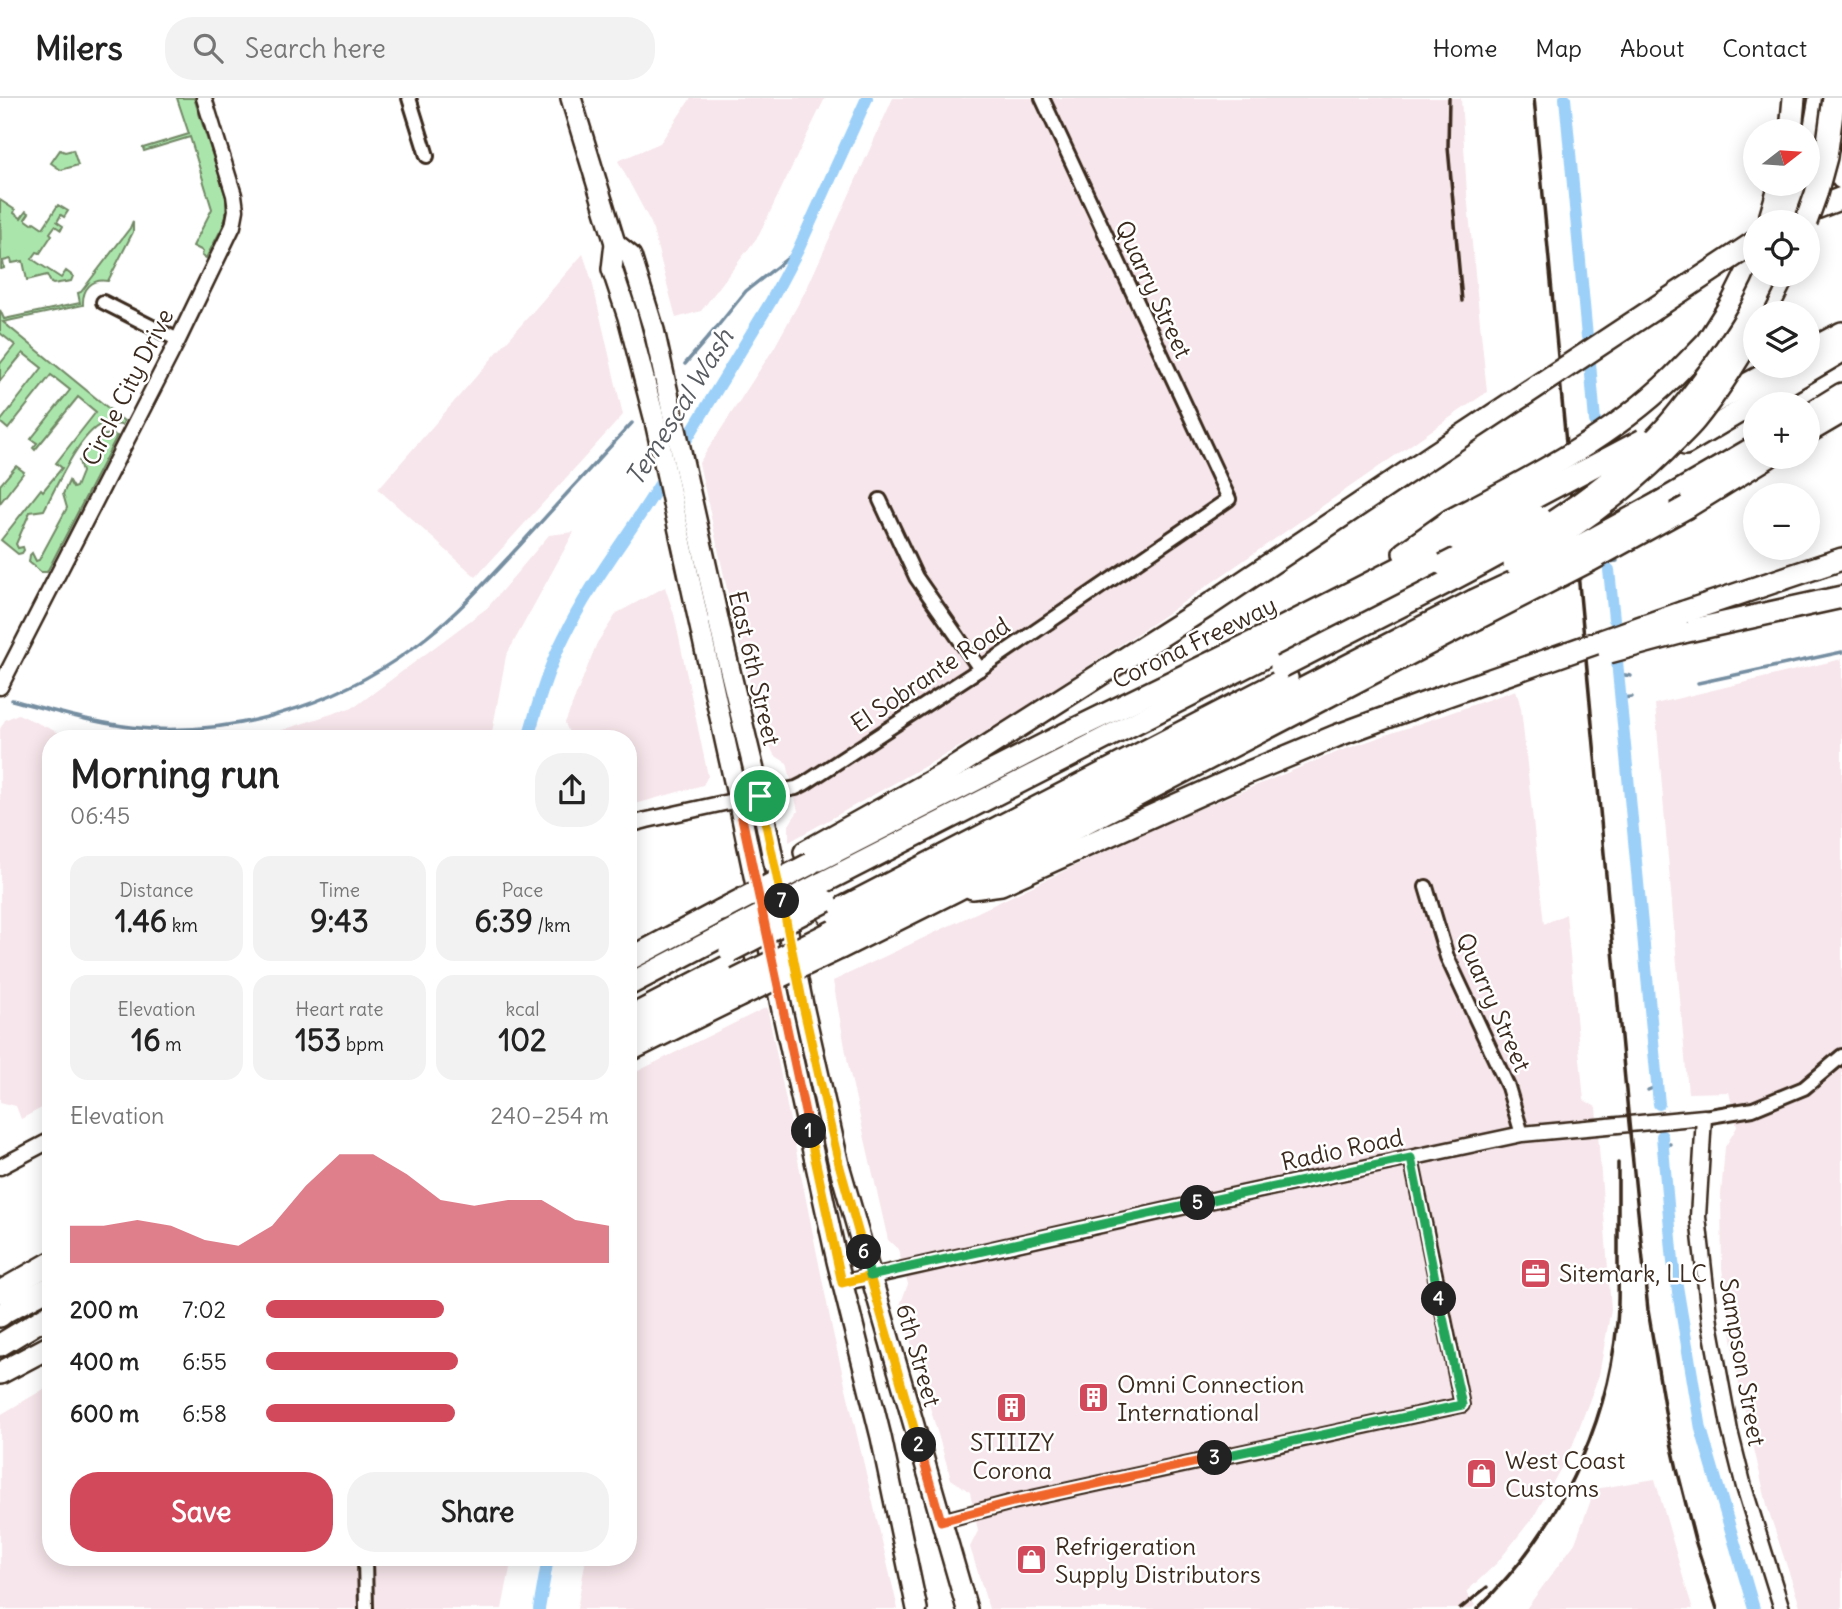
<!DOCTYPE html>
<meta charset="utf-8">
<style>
:root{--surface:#fff;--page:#f2f2f2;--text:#222;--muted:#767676;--line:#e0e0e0;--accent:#d1495b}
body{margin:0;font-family:Delius,sans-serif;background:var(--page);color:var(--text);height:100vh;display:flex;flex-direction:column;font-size:26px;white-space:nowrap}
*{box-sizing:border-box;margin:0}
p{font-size:23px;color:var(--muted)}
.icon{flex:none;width:38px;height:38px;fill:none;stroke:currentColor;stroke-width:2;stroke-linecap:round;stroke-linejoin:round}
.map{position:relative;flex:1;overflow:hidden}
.sheet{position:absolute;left:42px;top:632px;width:595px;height:836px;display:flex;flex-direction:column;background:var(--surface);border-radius:28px;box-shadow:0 4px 18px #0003}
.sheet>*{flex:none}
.needle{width:46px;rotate:73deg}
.controls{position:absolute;left:1743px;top:21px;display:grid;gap:14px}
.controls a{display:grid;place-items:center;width:77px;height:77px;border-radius:50%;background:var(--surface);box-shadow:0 4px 18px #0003;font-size:35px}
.pin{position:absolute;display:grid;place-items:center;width:60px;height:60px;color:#fff;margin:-30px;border:4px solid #fff;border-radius:50%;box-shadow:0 2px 7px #0007}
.km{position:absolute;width:35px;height:35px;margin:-18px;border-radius:50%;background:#222;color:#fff;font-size:19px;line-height:35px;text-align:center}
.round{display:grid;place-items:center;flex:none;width:74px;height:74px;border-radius:28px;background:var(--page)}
.summary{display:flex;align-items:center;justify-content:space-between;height:119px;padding:0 28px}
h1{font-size:38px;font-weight:700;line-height:52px}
.stats{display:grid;grid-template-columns:repeat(3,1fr);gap:10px;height:119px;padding:7px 28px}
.stats div{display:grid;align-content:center;border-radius:18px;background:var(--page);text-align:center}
.stats b{font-size:30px;font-weight:700}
.stats small{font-size:19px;font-weight:400}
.stats p{font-size:19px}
.chart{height:196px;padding:14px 28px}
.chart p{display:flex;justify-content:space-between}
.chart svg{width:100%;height:126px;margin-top:7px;fill:var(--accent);opacity:.7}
.primary-button{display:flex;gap:14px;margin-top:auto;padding:14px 28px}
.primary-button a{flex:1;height:80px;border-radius:28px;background:var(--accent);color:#fff;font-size:28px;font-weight:700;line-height:80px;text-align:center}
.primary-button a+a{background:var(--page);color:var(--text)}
ul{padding:0 28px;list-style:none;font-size:23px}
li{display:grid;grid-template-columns:112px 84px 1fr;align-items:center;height:52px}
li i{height:18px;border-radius:9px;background:var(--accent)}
header{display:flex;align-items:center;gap:42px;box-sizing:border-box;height:98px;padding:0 35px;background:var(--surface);border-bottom:2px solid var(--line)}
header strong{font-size:33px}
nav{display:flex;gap:38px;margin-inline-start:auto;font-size:24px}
.search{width:490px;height:63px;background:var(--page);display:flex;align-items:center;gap:18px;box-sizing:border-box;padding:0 24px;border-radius:28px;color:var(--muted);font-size:26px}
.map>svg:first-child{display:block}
.built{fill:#f7e6eb}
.green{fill:#aae6ac;stroke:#728865;stroke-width:2}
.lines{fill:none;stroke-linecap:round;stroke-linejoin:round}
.stream{stroke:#758ea1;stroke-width:3.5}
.canal{stroke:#9cd0f9;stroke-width:12}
.minor-casing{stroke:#3b2a1e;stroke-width:18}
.tertiary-casing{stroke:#3b2a1e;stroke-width:19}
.primary-casing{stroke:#3b2a1e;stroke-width:24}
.motorway-casing{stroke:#3b2a1e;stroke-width:26}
.minor{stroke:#fff;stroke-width:12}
.tertiary{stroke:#fff;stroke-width:14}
.primary{stroke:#fff;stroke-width:19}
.motorway{stroke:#fff;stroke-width:21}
.rail{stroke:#3b2a1e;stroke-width:3.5}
.motorway-bridge-casing{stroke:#3b2a1e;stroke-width:26;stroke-linecap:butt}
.motorway-bridge{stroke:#fff;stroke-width:21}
.split-1-casing{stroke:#fff;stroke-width:14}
.split-2-casing{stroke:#fff;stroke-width:14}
.split-3-casing{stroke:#fff;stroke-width:14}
.split-4-casing{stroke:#fff;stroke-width:14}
.split-5-casing{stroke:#fff;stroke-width:14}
.split-6-casing{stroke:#fff;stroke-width:14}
.split-7-casing{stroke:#fff;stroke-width:14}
.split-8-casing{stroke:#fff;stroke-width:14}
.split-1{stroke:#f0652b;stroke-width:9}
.split-2{stroke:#f5b400;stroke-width:9}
.split-3{stroke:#f0652b;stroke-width:9}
.split-4{stroke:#22a559;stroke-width:9}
.split-5{stroke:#22a559;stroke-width:9}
.split-6{stroke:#22a559;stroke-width:9}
.split-7{stroke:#f5b400;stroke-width:9}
.split-8{stroke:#f5b400;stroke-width:9}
.labels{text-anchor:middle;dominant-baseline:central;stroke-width:5;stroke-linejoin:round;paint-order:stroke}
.street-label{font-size:24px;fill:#3b2a1e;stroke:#fff}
.poi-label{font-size:24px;fill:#3b2a1e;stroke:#fff;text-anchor:start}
.water-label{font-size:26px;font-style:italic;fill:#585c60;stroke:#fff}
</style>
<header>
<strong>Milers</strong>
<div class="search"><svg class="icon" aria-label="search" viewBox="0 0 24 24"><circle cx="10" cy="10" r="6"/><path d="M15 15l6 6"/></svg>Search here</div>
<nav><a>Home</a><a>Map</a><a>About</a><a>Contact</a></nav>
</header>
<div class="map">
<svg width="1842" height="1511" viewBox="0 0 1842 1511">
<rect width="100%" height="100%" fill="#fff"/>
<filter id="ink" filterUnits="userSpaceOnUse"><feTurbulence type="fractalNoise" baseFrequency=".0143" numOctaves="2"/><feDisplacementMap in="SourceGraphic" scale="14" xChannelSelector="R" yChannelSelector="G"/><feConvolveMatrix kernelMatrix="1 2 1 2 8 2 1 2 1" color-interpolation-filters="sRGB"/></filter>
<g filter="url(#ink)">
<!-- built -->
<g class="built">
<polygon points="691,0 825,0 759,137 701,213 676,220 651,125 618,63 660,45"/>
<polygon points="893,0 1461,0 1467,96 1487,294 1165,517 1002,625 789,744 789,727 798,713 787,665 774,657 760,624 737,536 699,365 774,250 807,190"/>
<polygon points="583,156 592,183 623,317 476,479 378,391"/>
<polygon points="574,434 506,558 491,640 258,640 356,608 487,510 549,437"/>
<polygon points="665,489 674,516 708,678 703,687 628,708 628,640 571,640 565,625 597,545 617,515"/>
<polygon points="1842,561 1842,1511 1801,1511 1768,1411 1738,1282 1722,1170 1721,1097 1725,1049 1737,1029 1729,994 1688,995 1655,606"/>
<polygon points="1516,592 1521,610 1544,826 1566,816 1584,1002 1596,1009 1611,1211 1599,1277 1570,1354 1534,1418 1497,1465 1466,1494 1475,1507 1471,1511 989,1511 970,1449 978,1433 970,1394 951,1381 900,1207 908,1186 898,1151 888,1142 849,971 833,883 1165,725 1340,653"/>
<polygon points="18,616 70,640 51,640 51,1005 21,1021 16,1008 0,1004 0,631 5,622"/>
<polygon points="767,909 833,1235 898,1511 577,1511 586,1460 628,1460 628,978"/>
<polygon points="51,1287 51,1460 512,1460 502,1511 0,1511 0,1317"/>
<polygon points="1655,1381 1685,1486 1693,1511 1526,1511 1575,1445 1595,1391"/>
</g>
<!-- green -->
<g class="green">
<polygon points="177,0 194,0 226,99 226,118 222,130 206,160 202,158 203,153 193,148 212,111 190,39 144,53 143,50 189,36"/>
<polygon points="60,52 65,54 73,52 78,67 61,72 51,65"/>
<polygon points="0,102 15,112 14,115 21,120 26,113 29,115 25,121 32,126 34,124 43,130 58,107 68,113 64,119 61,117 57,124 63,128 61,132 55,128 50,135 52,137 40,155 37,154 32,161 61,180 66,173 73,178 71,183 53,186 51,185 47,177 27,182 23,163 12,165 11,161 3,163 4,170 1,171"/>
<path d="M 133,123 L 133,134 L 108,183 C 92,180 82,191 83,207 L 3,224 L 124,323 L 122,327 C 117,327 111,324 106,325 C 82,328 55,392 44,412 L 30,414 L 16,446 L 18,450 L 23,449 L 24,452 L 22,455 L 18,456 L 1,442 L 41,391 L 43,393 L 62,370 L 56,365 L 96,314 L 78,299 L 35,352 L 33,350 L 37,345 L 31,341 L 70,292 L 51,277 L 8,331 L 0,324 L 42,270 L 23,255 L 0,283 L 0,266 L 15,247 L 0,235 L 0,212 L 4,221 L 80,205 L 78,195 L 81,194 L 130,130 Z"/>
<polygon points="111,336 117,338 47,474 41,474 29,464 30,457 32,455 36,463 39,462 67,410 63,396 69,383 73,390 76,389 82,374 79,363 83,360 83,356 105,337"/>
<polygon points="16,368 24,374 0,405 0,387"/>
</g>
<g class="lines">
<!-- stream -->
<g class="stream">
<polyline points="685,266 717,229 746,193 798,152"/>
<polyline points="1608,464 1617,463"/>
<polyline points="1619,576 1631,578"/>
<polyline points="1698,585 1842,554"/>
<polyline points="1621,600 1632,599"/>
<path d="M 12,602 C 57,614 104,628 151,631 C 250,636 350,601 427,539 C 462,511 491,478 521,446 C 558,405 595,365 632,325"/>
<polyline points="1648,992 1653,990"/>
<polyline points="1662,1046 1670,1046"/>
<polyline points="1740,1467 1744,1465"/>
</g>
<!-- canal -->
<g class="canal">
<polyline points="1565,0 1587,239"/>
<polyline points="1590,265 1595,323"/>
<polyline points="679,354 771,203 798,152 867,0"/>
<polyline points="1609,472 1614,521"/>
<polyline points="1617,563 1659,1006"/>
<path d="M 528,640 C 538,606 547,572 564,539 C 592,481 634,431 666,376"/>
<polyline points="1662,1038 1673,1164 1701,1331 1754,1511"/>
<polyline points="539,1511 548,1460"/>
</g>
<defs>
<g id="minor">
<polyline points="409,0 427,58"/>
<polyline points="103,204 178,242"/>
<polyline points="880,402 916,479 980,571"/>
<polyline points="760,697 796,690 804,686 980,571 1229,401 1042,0"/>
<polyline points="1426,789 1447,859 1508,989 1522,1036"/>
<polyline points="1704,1019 1753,1011 1804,990 1842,958"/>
<polyline points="941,1423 1013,1404 1462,1307 1411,1060"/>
<polyline points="365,1460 366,1511"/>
</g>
<g id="tertiary">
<polyline points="0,589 178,242 233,128 236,112 234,97 204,0"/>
<polyline points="628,727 647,722 760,697"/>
<polyline points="0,1069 51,1042"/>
<polyline points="842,1185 1195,1106 1522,1036 1704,1019 1698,1119 1710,1225 1730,1333 1744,1389 1782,1511"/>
</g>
<g id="primary">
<polyline points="571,0 615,145 612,171 628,219 654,319 738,701 782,912 837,1163 881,1339 917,1511"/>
<polyline points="615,145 631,158 654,232 725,552 760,697 804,912 839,1067 967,1511"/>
</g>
<g id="motorway">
<polyline points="1791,33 1794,0"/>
<polyline points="1827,40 1830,57 1842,80"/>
<polyline points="1808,68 1820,0"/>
<polyline points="1769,124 1780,86"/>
<polyline points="1789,124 1811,112 1842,100"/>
<polyline points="1789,124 1802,86"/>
<polyline points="1765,215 1784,177"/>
<polyline points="1808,253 1842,235"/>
<polyline points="1672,280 1707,244 1733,203 1755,159"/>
<polyline points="1703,310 1781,268"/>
<polyline points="1808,317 1842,296"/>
<polyline points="1808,334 1842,314"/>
<polyline points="1685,346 1842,253"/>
<polyline points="1659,405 1755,349"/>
<polyline points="1687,409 1768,359"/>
<polyline points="1404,455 1449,423"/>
<polyline points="1684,514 1842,461"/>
<polyline points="1683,534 1842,499"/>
<polyline points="805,754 941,678 1206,509 1433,357"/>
<polyline points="819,762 1061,638 1272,535 1456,441"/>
<polyline points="820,786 1444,467"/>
<polyline points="972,790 1001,786 1247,675 1336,638 1442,599"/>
<polyline points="829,817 1287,580"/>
<polyline points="834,833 1473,503"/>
<polyline points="840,850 956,792 1476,521"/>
<polyline points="628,862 722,812"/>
<polyline points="628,887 727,835"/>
<polyline points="628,920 734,865"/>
<polyline points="628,936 736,882"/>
<polyline points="628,953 739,898"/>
<polyline points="0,1194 51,1165"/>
<polyline points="0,1218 6,1213 51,1189"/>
<polyline points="0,1247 51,1216"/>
<polyline points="0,1275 51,1248"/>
</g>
</defs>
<!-- minor casing -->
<use href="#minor" class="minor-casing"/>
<!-- tertiary casing -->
<use href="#tertiary" class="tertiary-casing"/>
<!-- primary casing -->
<use href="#primary" class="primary-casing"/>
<!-- motorway casing -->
<use href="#motorway" class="motorway-casing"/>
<!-- minor -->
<use href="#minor" class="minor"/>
<!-- tertiary -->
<use href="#tertiary" class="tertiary"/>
<!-- primary -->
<use href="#primary" class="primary"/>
<!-- motorway -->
<use href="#motorway" class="motorway"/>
<!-- rail -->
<g class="rail">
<polyline points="1449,0 1448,49 1462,203"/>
<polyline points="1534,0 1629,1025 1648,1212 1668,1331 1677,1371 1695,1442 1717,1511"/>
<polyline points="1460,1511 1487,1489"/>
<path d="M 1477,1511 C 1555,1436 1607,1333 1617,1225 C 1619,1204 1618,1183 1618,1161 C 1618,1129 1618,1097 1618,1065"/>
</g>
<defs>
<g id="motorway-bridge">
<polyline points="1806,124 1816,96 1826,59 1834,0"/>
<polyline points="1433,357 1755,144"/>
<path d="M 1449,423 C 1527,382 1608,342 1672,280"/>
<polyline points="1456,441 1643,342"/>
<path d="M 1514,465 C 1571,433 1618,399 1665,353 C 1675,342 1686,333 1695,322 C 1718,294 1737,263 1755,232"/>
<polyline points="1444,467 1539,419"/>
<polyline points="1473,503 1514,484 1659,405"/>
<polyline points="1476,521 1589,463 1687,409"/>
<polyline points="1609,554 1683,534"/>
<path d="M 1281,569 C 1328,545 1375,521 1422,497 C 1509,453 1590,409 1658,338 C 1677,319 1692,297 1708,276 C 1731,244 1753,213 1768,177"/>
<polyline points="1442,599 1684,514"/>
<polyline points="722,812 810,766"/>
<polyline points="727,835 820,786"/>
<polyline points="730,853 826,803"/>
<polyline points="736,882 834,833"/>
<polyline points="739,898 840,850"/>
</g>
</defs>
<!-- motorway-bridge casing -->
<use href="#motorway-bridge" class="motorway-bridge-casing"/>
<!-- motorway-bridge -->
<use href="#motorway-bridge" class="motorway-bridge"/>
</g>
</g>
<g class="lines" filter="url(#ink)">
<defs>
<polyline id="split-1" points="760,698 738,701 809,1033"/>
<polyline id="split-2" points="809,1033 842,1185 870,1178 919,1347"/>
<polyline id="split-3" points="919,1347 941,1423 1013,1404 1215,1360"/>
<polyline id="split-4" points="1215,1360 1462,1307 1439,1201"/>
<polyline id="split-5" points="1198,1105 1411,1060 1439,1201"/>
<polyline id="split-6" points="864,1154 870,1178 1198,1105"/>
<polyline id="split-7" points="782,803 804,912 839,1066 864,1154"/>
<polyline id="split-8" points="760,698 782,803"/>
</defs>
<!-- split-1 casing -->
<use href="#split-1" class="split-1-casing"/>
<!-- split-2 casing -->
<use href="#split-2" class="split-2-casing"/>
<!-- split-3 casing -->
<use href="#split-3" class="split-3-casing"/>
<!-- split-4 casing -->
<use href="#split-4" class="split-4-casing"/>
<!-- split-5 casing -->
<use href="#split-5" class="split-5-casing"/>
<!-- split-6 casing -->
<use href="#split-6" class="split-6-casing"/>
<!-- split-7 casing -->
<use href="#split-7" class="split-7-casing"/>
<!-- split-8 casing -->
<use href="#split-8" class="split-8-casing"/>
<!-- split-1 -->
<use href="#split-1" class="split-1"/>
<!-- split-2 -->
<use href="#split-2" class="split-2"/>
<!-- split-3 -->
<use href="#split-3" class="split-3"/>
<!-- split-4 -->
<use href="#split-4" class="split-4"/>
<!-- split-5 -->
<use href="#split-5" class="split-5"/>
<!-- split-6 -->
<use href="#split-6" class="split-6"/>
<!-- split-7 -->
<use href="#split-7" class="split-7"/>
<!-- split-8 -->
<use href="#split-8" class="split-8"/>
</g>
<!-- icons -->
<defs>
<symbol id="office-square" viewBox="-11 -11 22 22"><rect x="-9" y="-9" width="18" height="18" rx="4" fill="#d1495b" stroke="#fff"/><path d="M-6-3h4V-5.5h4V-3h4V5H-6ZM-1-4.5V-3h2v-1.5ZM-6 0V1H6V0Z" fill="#fff"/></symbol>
<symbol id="building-square" viewBox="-11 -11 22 22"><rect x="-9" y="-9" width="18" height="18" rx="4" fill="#d1495b" stroke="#fff"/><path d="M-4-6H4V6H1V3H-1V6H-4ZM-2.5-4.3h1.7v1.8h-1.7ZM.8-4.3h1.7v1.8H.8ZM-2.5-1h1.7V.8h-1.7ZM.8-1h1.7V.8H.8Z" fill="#fff"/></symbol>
<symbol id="shop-square" viewBox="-11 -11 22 22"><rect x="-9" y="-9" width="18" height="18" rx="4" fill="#d1495b" stroke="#fff"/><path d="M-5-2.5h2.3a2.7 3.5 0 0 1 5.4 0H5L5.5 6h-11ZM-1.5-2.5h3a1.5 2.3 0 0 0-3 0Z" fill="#fff"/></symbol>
</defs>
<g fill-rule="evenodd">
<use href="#office-square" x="1518" y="1158" width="35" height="35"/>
<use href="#building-square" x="1076" y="1282" width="35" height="35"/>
<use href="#building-square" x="994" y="1292" width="35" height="35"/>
<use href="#shop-square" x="1464" y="1358" width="35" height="35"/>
<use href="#shop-square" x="1014" y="1444" width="35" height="35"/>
</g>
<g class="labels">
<!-- street labels -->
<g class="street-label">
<text transform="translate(1154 191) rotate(65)">Quarry Street</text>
<text transform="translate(127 289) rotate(-63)">Circle City Drive</text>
<text transform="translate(1194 544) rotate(-26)">Corona Freeway</text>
<text transform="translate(755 570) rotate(77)">East 6th Street</text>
<text transform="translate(930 576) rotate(-34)">El Sobrante Road</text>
<text transform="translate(1494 904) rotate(66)">Quarry Street</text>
<text transform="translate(1342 1051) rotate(-12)">Radio Road</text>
<text transform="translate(919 1257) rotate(74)">6th Street</text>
<text transform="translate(1743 1264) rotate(80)">Sampson Street</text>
</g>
<!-- poi labels -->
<g class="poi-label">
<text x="1559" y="1175">Sitemark, LLC</text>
<text x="1117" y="1286">Omni Connection<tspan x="1117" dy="28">International</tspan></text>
<text x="1012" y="1344" text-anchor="middle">STIIIZY<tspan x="1012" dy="28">Corona</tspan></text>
<text x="1505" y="1362">West Coast<tspan x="1505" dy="28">Customs</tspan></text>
<text x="1055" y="1448">Refrigeration<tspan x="1055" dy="28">Supply Distributors</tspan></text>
</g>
<!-- water labels -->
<g class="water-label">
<text transform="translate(679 309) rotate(-58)">Temescal Wash</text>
</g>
</g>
</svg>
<div class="controls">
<a><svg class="needle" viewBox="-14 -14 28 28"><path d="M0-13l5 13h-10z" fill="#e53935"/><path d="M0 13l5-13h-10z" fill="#767676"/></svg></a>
<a><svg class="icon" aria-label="locate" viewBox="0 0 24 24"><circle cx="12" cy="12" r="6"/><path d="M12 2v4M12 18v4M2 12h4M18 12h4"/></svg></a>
<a><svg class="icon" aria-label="layers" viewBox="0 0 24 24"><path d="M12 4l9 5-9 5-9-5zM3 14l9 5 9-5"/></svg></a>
<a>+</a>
<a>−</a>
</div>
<div class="pin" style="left:760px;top:698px;background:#1e9e55"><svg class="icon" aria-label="arrive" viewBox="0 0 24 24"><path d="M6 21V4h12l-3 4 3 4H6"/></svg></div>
<b class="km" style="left:809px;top:1033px">1</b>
<b class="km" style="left:919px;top:1347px">2</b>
<b class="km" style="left:1215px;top:1360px">3</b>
<b class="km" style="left:1439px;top:1201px">4</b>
<b class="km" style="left:1198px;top:1105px">5</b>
<b class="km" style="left:864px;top:1154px">6</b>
<b class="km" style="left:782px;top:803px">7</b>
<section class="sheet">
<div class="summary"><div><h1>Morning run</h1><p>06:45</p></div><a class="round"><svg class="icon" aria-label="share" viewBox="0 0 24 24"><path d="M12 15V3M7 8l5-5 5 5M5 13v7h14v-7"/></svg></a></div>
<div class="stats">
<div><p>Distance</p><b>1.46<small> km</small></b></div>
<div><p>Time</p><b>9:43</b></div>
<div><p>Pace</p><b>6:39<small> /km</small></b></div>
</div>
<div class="stats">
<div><p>Elevation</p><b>16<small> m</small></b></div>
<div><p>Heart rate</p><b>153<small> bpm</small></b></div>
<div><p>kcal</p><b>102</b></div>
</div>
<div class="chart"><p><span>Elevation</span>240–254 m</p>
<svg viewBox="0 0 160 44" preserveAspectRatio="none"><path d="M0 44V31L10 31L20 29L30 31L40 36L50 38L60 31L70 17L80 6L90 6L100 13L110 22L120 24L130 22L140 22L150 29L160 31V44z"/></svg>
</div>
<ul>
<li><b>200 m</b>7:02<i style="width:52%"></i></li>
<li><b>400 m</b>6:55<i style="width:56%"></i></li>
<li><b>600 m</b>6:58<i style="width:55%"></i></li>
</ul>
<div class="primary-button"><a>Save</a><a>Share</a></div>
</section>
</div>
